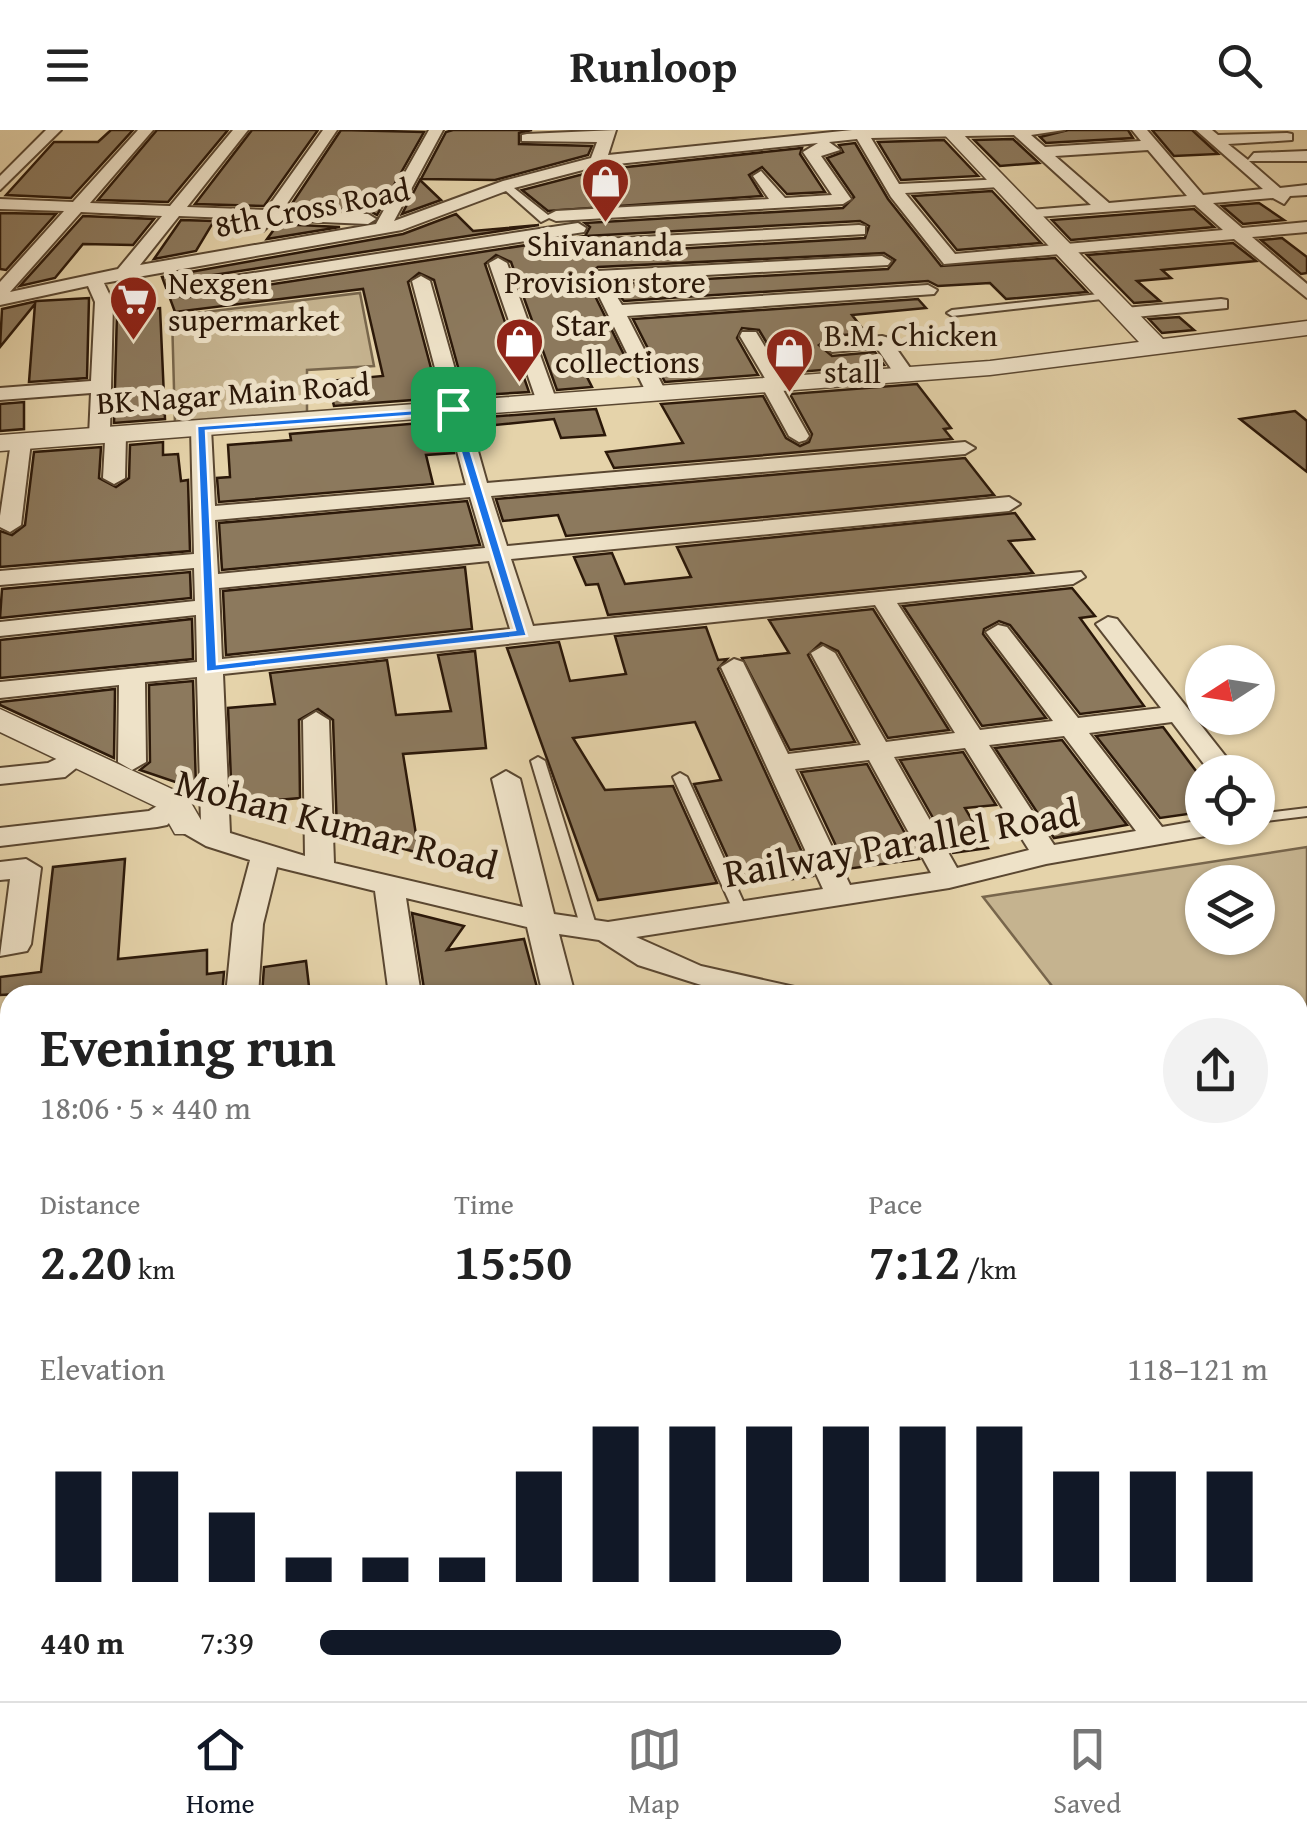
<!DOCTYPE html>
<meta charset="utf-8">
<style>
:root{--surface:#fff;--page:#f2f2f2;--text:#222;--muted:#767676;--line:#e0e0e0;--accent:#111827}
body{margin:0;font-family:"Gentium Book Plus",serif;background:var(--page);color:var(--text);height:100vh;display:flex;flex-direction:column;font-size:38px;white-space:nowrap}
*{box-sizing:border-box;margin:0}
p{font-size:32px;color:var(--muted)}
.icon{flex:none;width:55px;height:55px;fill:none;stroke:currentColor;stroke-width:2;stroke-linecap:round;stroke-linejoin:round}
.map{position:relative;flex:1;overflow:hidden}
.details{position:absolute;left:0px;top:855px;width:1308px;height:718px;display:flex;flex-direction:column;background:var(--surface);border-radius:30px 30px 0 0;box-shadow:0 2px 8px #0004}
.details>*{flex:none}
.needle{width:65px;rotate:258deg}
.fabs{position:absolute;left:1185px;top:515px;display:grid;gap:20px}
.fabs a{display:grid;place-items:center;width:90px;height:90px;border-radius:50%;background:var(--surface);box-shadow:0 2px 8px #0004;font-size:50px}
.pin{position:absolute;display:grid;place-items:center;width:85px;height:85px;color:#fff;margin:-42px;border-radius:20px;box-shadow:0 5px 15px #0006}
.round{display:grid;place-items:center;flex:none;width:105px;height:105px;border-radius:52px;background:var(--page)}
.headline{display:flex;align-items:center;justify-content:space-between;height:170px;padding:0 40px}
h1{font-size:55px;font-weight:800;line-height:75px}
.stats{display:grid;grid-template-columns:repeat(3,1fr);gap:15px;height:170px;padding:10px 40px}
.stats div{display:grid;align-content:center}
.stats b{font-size:50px;font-weight:800}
.stats small{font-size:28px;font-weight:400}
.stats p{font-size:28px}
.chart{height:280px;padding:20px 40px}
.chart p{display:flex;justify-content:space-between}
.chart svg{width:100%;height:180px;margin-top:10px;stroke:var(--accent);stroke-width:6}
ul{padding:0 40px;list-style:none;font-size:32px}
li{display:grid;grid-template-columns:160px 120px 1fr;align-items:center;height:75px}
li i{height:25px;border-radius:12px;background:var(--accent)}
header{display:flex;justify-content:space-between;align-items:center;height:130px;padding:0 40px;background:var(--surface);font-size:45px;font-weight:800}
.tab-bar{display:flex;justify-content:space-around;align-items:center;height:140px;border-top:2px solid var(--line);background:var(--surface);font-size:28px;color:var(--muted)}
.tab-bar a{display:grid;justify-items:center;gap:5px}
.tab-bar .selected{color:var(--accent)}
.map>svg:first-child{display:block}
.green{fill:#c5b38f;stroke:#78664c;stroke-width:2.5;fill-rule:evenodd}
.building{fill:#8c795d;stroke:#2b1809;stroke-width:2.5;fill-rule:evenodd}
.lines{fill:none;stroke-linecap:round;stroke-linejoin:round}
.service-casing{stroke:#5a4731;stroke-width:4}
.minor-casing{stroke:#5a4731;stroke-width:4}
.tertiary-casing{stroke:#5a4731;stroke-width:3}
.service{fill:#eee2c8;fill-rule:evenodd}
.minor{fill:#eee2c8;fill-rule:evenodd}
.tertiary{fill:#eee2c8;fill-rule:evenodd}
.route{fill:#1a73e8;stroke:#fff;stroke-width:2.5;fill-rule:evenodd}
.labels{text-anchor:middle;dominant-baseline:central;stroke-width:10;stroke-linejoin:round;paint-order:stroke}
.far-street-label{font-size:32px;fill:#2b1809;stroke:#eee2c8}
.far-poi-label{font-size:32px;fill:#2b1809;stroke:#eee2c8;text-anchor:start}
.street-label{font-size:40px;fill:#2b1809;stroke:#eee2c8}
</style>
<header><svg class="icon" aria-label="menu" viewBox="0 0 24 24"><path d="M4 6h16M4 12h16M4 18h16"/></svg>Runloop<svg class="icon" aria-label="search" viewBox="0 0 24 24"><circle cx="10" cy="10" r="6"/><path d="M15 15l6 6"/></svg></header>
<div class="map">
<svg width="1307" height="1571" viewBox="0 0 1307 1571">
<rect width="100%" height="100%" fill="#e5d3aa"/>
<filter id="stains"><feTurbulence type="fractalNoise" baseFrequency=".002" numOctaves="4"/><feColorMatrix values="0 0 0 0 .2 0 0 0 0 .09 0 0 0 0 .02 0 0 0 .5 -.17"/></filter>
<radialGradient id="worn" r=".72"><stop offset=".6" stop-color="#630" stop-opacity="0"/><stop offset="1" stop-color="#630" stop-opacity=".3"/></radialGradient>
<!-- green -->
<g class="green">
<polygon points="360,163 374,236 307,240 307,284 175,295 172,186"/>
<path d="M 1307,717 L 1307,1056 L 1298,1032 L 1298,865 L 1059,865 L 983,767 ZM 1202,752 L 1258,752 L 1258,808 L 1202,808 Z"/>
</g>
<!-- building -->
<g class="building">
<polygon points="111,0 133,0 71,68 6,65 54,12 98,12"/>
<polygon points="157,0 228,0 168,72 98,70"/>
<polygon points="252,0 318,0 264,76 195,74"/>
<polygon points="341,0 424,2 377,85 368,80 289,78"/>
<polygon points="453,0 532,0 519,3 519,14 592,16 588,25 495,50 421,49 446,2"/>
<polygon points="1068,0 1128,0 1133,8 1046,13 1040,7"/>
<polygon points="1152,0 1192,0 1218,24 1174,26"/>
<polygon points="1013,9 1039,33 1000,36 974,10"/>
<polygon points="944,10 978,46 901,50 878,12"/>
<path d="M 855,13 L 888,69 L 941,136 L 1055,128 L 1087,162 L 1006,169 L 990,153 L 938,156 L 928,151 L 624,171 L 613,158 L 598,162 L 596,168 L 629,235 L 583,239 L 592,257 L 557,260 L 511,132 L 496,125 L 485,134 L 529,262 L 466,266 L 434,150 L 419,143 L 408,152 L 439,268 L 334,276 L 328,251 L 383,246 L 363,159 L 175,182 L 162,147 L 403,104 L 456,84 L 473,101 L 539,95 L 181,150 L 169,160 L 183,168 L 585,106 L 590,97 L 585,93 L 843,78 L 854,67 L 827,28 L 843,22 L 839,15 ZM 860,91 L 869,96 L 865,108 L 586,124 L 574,116 L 586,106 ZM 884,123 L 895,130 L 888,139 L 598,155 L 585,147 L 598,137 Z"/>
<polygon points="802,18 800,24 825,62 787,64 762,37 749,45 762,66 548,81 522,60 599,40"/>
<polygon points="420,50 441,70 402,84"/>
<polygon points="992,61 1041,113 957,120 913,66"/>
<polygon points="1259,73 1284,90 1243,94 1222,76"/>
<polygon points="1194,79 1214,97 1071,110 1052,90"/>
<polygon points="0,83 56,84 6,140 0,139"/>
<polygon points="83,86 154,89 133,115 83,114 55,148 20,156"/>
<polygon points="181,90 214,91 196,121 154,129"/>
<polygon points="278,94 340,97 267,109"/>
<polygon points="1282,108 1307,127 1307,143 1301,144 1261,110"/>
<polygon points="1233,113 1256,131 1162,140 1171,148 1137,151 1160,171 1134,173 1087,125"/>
<polygon points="89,168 87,248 29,252 35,174 0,217 2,179 37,171"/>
<polygon points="918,169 926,178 852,185 866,203 832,206 819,215 832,226 875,222 884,235 785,243 759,200 742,198 737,208 758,245 665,252 633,189"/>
<polygon points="160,178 165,289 114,293 117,182"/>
<polygon points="1179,187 1194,200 1162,203 1149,189"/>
<polygon points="917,254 951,298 944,299 952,309 614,338 606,322 683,313 661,274 763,266 786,308 800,316 809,312 812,304 790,264"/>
<polygon points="24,272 24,299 0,301 0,274"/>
<polygon points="596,279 605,305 561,308 554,289 475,297 473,288"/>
<polygon points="1295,281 1307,291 1307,342 1240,289"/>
<polygon points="445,291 454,323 426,325 433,354 219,372 217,348 230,347 228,315 291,310 290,304"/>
<polygon points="163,312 163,325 178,324 181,351 188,350 190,421 0,437 0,401 12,405 25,395 34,322 101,317 99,348 116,357 129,348 130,315"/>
<polygon points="965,328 994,365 566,406 558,385 503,391 496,369"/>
<polygon points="467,371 480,415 222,440 219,393"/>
<polygon points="1015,383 1034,409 1009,411 1033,443 608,485 598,454 586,455 574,427 612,423 625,454 691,447 677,417"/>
<polygon points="465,437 472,499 226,525 223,461"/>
<polygon points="190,442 191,468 0,488 2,459"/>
<polygon points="1072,458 1095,486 1080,488 1144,576 1080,584 1010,495 999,491 984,499 983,504 1046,588 982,596 903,476"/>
<polygon points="873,479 949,600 888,608 838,521 821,513 808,525 855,612 790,620 742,528 789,523 769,490"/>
<polygon points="192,489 193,529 0,548 0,510"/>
<polygon points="706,497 718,530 727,529 718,539 813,746 741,757 694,654 721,650 695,592 573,608 605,660 673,656 717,753 598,770 507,518 559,512 570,551 626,544 615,506"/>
<polygon points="475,521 486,618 403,624 419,723 337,701 333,590 318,579 299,590 300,668 232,674 228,578 275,574 270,543 387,530 396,585 451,581 438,525"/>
<polygon points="193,551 196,659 140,640 150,632 149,555"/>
<polygon points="115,559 114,628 0,575 0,572"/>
<polygon points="1163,597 1202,649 1202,682 1160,688 1096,606"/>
<polygon points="1062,610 1127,695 1054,708 995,618"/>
<polygon points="963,622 996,675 965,678 988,718 953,723 900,630"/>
<polygon points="867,634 919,729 847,739 801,642"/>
<polygon points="125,729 118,829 207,820 207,844 224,842 222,865 119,865 119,858 0,865 0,847 41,842 53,737"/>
<polygon points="412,783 464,796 447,820 524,809 539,865 425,865"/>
<polygon points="306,831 310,865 262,865 264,837"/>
</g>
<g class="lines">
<defs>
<g id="service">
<polygon points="1108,163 1112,166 1111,168 952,186 947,183 952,180"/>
<polygon points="538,627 545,631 597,798 594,801 589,803 581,798 531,631"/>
<polygon points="680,643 687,647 748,782 746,785 736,785 734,782 673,647"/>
<polygon points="1307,678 1307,686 1258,692 1258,684"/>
</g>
<g id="minor">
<polygon points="46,0 61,0 0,60 0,46"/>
<path d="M 138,0 L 153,0 L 90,73 L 170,76 L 233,0 L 248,0 L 187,77 L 266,80 L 323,0 L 337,0 L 282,81 L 368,84 L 376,89 L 368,94 L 275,90 L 263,101 L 255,96 L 259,89 L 179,86 L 140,135 L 376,94 L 429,0 L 443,0 L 394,91 L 503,51 L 591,28 L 597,12 L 522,11 L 522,5 L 527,4 L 616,0 L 608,25 L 852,0 L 1064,0 L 1031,5 L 1045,17 L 1141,11 L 1132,0 L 1147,0 L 1203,65 L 1263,59 L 1196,0 L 1212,0 L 1218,5 L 1287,3 L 1292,4 L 1292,10 L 1228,14 L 1248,30 L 1254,23 L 1307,21 L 1307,31 L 1249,31 L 1280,58 L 1307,55 L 1307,65 L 1290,66 L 1284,74 L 1273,68 L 1213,73 L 1242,98 L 1307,92 L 1307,102 L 1252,107 L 1307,154 L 1307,168 L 1234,109 L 944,134 L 891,67 L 857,9 L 829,12 L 840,20 L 821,26 L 851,69 L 843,74 L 556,91 L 549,88 L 541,92 L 506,61 L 402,100 L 104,153 L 113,172 L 110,300 L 126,305 L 125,348 L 114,354 L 103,348 L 105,311 L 89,306 L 91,263 L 0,270 L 0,258 L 91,251 L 95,172 L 88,156 L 0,175 L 0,152 L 64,81 L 0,79 L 0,69 L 73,72 ZM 1014,5 L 1091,75 L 1030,80 L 1024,82 L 1024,88 L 1195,75 L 1223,100 L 955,124 L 905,63 L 999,57 L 1007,52 L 1005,49 L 899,54 L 871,8 ZM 818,13 L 803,22 L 832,65 L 785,68 L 761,41 L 753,46 L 769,69 L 556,81 L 548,85 L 514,58 L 598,36 ZM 1148,20 L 1187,66 L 1109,73 L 1055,26 ZM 81,82 L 162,86 L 118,139 L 10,162 Z"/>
<polygon points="578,93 586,98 584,102 182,164 173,159 182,154"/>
<polygon points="859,95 865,96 865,104 586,120 578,115 586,110"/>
<polygon points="882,126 891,131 888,135 598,151 589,146 598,141"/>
<polygon points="498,128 507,133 557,272 554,276 537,272 489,133"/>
<path d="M 421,146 L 430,151 L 487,353 L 965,312 L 975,318 L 965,324 L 491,366 L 507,416 L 1009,367 L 1020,374 L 1009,381 L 511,429 L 533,496 L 1081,442 L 1085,447 L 1073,454 L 897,473 L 980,600 L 1053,591 L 986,502 L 998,495 L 1007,497 L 1078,588 L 1161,578 L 1096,494 L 1108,487 L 1117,489 L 1238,642 L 1210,642 L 1172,592 L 1089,603 L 1162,697 L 1202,690 L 1202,698 L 1221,698 L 1217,704 L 1046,734 L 949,758 L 636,807 L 701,836 L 799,858 L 804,865 L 739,865 L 717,860 L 638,835 L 599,810 L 559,804 L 575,865 L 543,865 L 527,797 L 406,768 L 421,865 L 389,865 L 375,761 L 277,737 L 263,794 L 258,865 L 226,865 L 233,794 L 250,730 L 206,716 L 173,697 L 187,689 L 201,693 L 197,547 L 145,552 L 146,632 L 132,640 L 118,632 L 119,555 L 0,568 L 0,552 L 197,532 L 196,485 L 0,506 L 0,492 L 195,471 L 194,438 L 0,455 L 0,441 L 194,424 L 191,298 L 201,292 L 211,298 L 215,376 L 466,355 L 412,151 ZM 470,367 L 485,418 L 218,444 L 215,390 ZM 489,431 L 510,499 L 222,529 L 219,458 ZM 875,475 L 955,603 L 886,612 L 835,523 L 823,516 L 811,523 L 861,615 L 788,624 L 743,532 L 734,529 L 721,537 L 823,759 L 608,792 L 554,784 L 520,649 L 506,641 L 492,649 L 523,777 L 334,733 L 329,590 L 316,582 L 303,590 L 305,726 L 230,703 L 223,544 ZM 1064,606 L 1136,701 L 1054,715 L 989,615 ZM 965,618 L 1029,720 L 957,738 L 894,627 ZM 869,630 L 931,743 L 850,755 L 795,639 Z"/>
<polygon points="928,155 937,160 934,164 627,186 667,264 657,270 647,264 599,166 614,162 622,175"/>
<polygon points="1221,169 1227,170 1227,178 1125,188 1116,183 1125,178"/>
<polygon points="742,202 756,202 788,255 783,260 809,306 806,310 799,312 789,306 761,255 766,250 740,206"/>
<polygon points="882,206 889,208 915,245 912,249 898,249 877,218 832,222 823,216 832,210"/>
<polygon points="21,306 31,312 21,395 10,402 0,397 0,386 11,312"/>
<polygon points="77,619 90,627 65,647 0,654 0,638 48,633"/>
<polygon points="175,665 189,673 167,695 157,697 0,716 0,698 149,681"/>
<polygon points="26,729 41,738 31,814 27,821 0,826 10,749 0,750 0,732"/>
<polygon points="10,909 10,931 0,932 0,910"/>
<polygon points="1298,1102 1307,1105 1307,1160 1298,1157"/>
<polygon points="10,1133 10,1161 0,1162 0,1134"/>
<polygon points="10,1215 10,1247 0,1248 0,1216"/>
<polygon points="1307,1321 1307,1355 1298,1357 1298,1323"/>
<polygon points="6,1327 10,1328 10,1450 0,1454 0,1329"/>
<polygon points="10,1523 10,1562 16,1562 0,1567 0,1525"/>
<polygon points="1298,1542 1307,1546 1307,1571 1231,1571 1235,1562 1298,1562"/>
<polygon points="230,1562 275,1562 276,1571 230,1571"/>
<polygon points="651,1562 696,1562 699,1571 653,1571"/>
</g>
<g id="tertiary">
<polygon points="940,0 959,0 1163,209 1307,191 1307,205 990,245 0,321 0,305 990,231 1139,212"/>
<polygon points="0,579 187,666 205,697 199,704 175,704 161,679 0,602"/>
</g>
</defs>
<!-- service casing -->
<use href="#service" class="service-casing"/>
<!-- minor casing -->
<use href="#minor" class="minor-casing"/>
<!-- tertiary casing -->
<use href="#tertiary" class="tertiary-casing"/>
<!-- service -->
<use href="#service" class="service"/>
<!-- minor -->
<use href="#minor" class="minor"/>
<!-- tertiary -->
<use href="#tertiary" class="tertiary"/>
</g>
<!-- route -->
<path class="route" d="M 457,277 L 527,506 L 206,542 L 197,296 ZM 449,283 L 515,500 L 217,534 L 206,301 Z"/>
<!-- icons -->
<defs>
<symbol id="shop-pin" viewBox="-11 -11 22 30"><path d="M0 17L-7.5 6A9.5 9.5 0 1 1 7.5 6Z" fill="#8f2418" stroke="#eee2c8"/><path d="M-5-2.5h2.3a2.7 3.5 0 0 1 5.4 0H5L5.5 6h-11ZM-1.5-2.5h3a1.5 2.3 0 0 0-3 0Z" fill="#fff"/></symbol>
<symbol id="supermarket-pin" viewBox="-11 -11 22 30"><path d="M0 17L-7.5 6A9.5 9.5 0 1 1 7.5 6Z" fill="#8f2418" stroke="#eee2c8"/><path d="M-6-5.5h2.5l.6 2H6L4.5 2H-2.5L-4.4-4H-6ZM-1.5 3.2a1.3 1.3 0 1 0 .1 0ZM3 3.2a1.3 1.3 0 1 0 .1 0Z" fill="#fff"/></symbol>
</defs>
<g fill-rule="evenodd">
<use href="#shop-pin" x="578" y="24" width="55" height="75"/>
<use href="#supermarket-pin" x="106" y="142" width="55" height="75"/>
<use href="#shop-pin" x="492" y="184" width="55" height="75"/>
<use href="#shop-pin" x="762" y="194" width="55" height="75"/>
</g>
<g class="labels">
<!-- far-street labels -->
<g class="far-street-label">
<text transform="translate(312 77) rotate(-11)">8th Cross Road</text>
<text transform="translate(233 263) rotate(-4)">BK Nagar Main Road</text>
</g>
<!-- far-poi labels -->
<g class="far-poi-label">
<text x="605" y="114" text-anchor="middle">Shivananda<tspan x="605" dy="37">Provision store</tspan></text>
<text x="168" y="152">Nexgen<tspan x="168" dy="37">supermarket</tspan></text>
<text x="555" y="194">Star<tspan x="555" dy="37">collections</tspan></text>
<text x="824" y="204">B.M. Chicken<tspan x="824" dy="37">stall</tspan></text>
</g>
<!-- street labels -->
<g class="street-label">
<text transform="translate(337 693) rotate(15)">Mohan Kumar Road</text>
<text transform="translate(901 712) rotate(-10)">Railway Parallel Road</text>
</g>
</g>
<rect width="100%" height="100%" filter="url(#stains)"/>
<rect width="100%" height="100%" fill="url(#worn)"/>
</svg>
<div class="fabs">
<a><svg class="needle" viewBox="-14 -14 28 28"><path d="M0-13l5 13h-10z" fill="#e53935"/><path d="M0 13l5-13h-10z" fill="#767676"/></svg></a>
<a><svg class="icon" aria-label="locate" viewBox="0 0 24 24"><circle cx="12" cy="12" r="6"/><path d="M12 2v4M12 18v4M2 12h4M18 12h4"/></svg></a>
<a><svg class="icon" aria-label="layers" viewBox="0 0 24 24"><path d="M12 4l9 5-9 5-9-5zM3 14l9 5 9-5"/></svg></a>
</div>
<div class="pin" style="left:453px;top:279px;background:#1e9e55"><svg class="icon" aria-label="arrive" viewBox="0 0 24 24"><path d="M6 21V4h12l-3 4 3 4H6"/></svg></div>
<section class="details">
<div class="headline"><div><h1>Evening run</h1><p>18:06 · 5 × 440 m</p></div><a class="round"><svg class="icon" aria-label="share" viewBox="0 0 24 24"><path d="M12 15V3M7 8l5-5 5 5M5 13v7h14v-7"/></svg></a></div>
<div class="stats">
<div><p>Distance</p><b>2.20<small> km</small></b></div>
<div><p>Time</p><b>15:50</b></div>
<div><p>Pace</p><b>7:12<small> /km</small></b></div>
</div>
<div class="chart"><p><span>Elevation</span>118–121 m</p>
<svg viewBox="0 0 160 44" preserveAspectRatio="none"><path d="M5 44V17M15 44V17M25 44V27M35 44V38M45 44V38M55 44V38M65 44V17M75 44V6M85 44V6M95 44V6M105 44V6M115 44V6M125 44V6M135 44V17M145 44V17M155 44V17"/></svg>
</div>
<ul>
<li><b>440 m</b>7:39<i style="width:55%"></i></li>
</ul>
</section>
</div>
<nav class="tab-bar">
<a class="selected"><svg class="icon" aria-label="home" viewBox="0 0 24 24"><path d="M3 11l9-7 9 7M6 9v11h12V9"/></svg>Home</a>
<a><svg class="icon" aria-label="map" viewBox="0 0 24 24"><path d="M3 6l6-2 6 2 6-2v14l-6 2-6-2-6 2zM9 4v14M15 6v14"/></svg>Map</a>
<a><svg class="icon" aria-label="saved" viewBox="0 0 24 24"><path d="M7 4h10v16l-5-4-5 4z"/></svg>Saved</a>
</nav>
